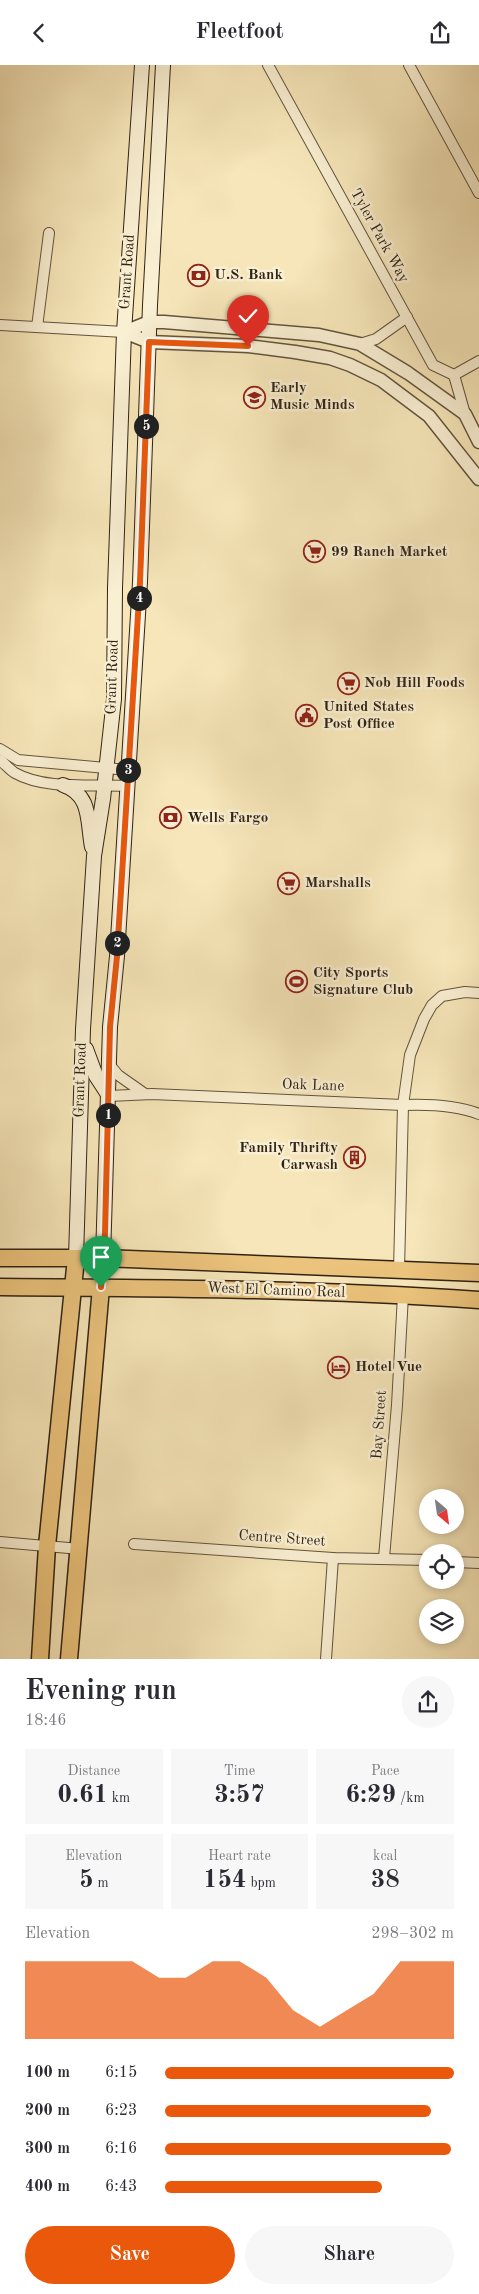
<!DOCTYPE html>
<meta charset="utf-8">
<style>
:root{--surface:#fff;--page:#f7f7f7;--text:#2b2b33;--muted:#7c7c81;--accent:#ea580c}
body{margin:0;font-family:"Old Standard TT",serif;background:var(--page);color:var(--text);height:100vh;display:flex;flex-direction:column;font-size:19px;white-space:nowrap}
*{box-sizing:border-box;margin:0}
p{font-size:16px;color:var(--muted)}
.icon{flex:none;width:28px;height:28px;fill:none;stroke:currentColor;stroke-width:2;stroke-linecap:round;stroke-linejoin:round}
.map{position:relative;height:1594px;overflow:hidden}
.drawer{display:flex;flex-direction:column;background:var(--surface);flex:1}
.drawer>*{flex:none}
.needle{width:32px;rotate:151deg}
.buttons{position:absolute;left:419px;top:1424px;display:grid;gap:10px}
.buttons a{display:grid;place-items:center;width:45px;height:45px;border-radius:50%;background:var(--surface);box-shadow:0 2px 8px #0003;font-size:25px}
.pin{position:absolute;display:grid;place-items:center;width:42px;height:42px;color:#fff;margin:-51px -21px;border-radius:50% 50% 50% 0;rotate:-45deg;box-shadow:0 0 5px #0007}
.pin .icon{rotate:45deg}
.km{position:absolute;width:25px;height:25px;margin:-12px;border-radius:50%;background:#222;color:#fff;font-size:14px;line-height:25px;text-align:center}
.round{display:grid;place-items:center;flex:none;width:52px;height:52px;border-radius:26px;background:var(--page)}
.head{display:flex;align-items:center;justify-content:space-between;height:85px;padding:0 25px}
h1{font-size:28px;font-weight:800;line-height:38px}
.stats{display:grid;grid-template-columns:repeat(3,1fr);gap:8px;height:85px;padding:5px 25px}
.stats div{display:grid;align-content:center;border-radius:0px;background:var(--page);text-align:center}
.stats b{font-size:25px;font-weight:800}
.stats small{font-size:14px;font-weight:400}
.stats p{font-size:14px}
.chart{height:140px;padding:10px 25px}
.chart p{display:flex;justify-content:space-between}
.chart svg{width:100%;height:90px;margin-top:5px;fill:var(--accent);opacity:.7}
.action{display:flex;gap:10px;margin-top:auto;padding:10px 25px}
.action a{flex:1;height:58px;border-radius:30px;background:var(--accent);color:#fff;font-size:20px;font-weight:800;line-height:58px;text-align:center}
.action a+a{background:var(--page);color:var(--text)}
ul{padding:0 25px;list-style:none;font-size:16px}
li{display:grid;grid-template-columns:80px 60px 1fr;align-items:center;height:38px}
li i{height:12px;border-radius:6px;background:var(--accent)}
header{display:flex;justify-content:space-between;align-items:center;height:65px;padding:0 25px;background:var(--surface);font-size:22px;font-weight:800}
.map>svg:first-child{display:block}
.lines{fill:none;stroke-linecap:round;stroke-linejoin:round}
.minor-casing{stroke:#62543e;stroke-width:12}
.tertiary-casing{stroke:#62543e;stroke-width:15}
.secondary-casing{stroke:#302315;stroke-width:16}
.primary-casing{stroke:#302315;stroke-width:19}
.trunk-casing{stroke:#302315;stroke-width:19}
.minor{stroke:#f9efd2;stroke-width:10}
.tertiary{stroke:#f9efd2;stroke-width:12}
.secondary{stroke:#f9efd2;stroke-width:14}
.primary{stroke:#ebc37c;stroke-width:16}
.trunk{stroke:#ebc37c;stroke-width:16}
.route-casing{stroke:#fff;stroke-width:10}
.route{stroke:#ea580c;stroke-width:6}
.labels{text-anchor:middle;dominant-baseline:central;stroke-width:5;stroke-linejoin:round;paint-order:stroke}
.street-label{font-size:15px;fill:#302315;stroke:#f9efd2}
.poi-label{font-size:15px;font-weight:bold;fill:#302315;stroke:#f9efd2;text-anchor:start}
</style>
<header><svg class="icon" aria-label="back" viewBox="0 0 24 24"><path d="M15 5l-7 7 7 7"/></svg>Fleetfoot<svg class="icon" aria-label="share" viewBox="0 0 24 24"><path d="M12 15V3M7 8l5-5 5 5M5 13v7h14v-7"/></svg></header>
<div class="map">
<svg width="479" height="1594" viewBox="0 0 479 1594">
<rect width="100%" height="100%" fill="#f6e6b9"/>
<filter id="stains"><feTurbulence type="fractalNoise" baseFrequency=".004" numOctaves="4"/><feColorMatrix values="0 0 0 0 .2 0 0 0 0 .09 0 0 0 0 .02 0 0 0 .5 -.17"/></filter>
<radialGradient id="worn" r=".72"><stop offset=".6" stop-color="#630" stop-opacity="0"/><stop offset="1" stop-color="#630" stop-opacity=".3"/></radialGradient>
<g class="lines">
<defs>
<g id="minor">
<polyline points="268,0 433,300 454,310"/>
<polyline points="409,0 479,128"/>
<polyline points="0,260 124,267"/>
<polyline points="37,262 49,168"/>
<polyline points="360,279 376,274 407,252"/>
<polyline points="454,310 465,349"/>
<polyline points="454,310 479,296"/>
<polyline points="0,684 18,695 128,705"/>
<path d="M 0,695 C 5,699 10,705 15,708 C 45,725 92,719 127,721"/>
<polyline points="109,999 118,1010 145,1029"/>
<path d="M 109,1031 L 152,1029 L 403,1040 C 428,1039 456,1040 479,1049"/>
<polyline points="399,1205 403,1040 410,990 424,954 432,940 442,931 465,927 479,928"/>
<polyline points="0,1477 80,1484"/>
<polyline points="134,1479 333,1493 428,1495"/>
<polyline points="384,1493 397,1340 403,1230"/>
<polyline points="455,1497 479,1498"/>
<polyline points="326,1594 333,1493"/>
</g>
<g id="tertiary">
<polyline points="124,267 149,277 248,281 295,287 330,293 350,300 381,315 429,351 479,414"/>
<polyline points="124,267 149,257 164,257 319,270 360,279 408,308 465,349 479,377"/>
</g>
<g id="secondary">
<path d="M 63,720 C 92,730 87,756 92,782"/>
<polyline points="86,984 96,1011 109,1031"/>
<polyline points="76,1193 83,964 94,791 103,734 114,634 115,523 124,267 142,0"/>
<polyline points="103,1193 110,962 117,891 140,517 150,240 163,0"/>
</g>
<g id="primary">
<polyline points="0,1193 103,1193 479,1208"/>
<path d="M 0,1222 C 160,1223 320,1224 479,1235"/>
<polyline points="73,1223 76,1193"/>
</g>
<g id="trunk">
<polyline points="40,1594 47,1481 73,1223"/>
<polyline points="69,1594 101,1222"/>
</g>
</defs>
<!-- minor casing -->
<use href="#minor" class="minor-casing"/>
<!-- tertiary casing -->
<use href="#tertiary" class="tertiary-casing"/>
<!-- secondary casing -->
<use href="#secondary" class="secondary-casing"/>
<!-- primary casing -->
<use href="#primary" class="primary-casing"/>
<!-- trunk casing -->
<use href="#trunk" class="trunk-casing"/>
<!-- minor -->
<use href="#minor" class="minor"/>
<!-- tertiary -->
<use href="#tertiary" class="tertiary"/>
<!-- secondary -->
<use href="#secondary" class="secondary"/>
<!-- primary -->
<use href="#primary" class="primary"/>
<!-- trunk -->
<use href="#trunk" class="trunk"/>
</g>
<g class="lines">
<defs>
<polyline id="route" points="101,1222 105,1168 110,962 117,891 140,517 149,277 248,281"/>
</defs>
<!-- route casing -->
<use href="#route" class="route-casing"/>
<!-- route -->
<use href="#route" class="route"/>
</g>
<!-- icons -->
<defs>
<symbol id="bank-ring" viewBox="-11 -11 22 22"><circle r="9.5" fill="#f9efd2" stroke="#8f2418" stroke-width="1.5"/><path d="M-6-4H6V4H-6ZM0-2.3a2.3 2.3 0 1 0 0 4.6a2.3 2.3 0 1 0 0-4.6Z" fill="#8f2418"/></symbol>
<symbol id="school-ring" viewBox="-11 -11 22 22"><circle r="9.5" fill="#f9efd2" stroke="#8f2418" stroke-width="1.5"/><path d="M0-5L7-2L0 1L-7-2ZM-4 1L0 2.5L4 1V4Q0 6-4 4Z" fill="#8f2418"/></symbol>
<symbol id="supermarket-ring" viewBox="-11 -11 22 22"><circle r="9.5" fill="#f9efd2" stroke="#8f2418" stroke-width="1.5"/><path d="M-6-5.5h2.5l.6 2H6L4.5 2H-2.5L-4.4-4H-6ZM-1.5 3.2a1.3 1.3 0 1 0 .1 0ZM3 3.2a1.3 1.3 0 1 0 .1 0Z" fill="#8f2418"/></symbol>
<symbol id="civic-ring" viewBox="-11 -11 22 22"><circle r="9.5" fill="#f9efd2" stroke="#8f2418" stroke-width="1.5"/><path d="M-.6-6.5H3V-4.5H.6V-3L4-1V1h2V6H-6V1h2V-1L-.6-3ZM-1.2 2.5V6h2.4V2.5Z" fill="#8f2418"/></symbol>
<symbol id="stadium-ring" viewBox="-11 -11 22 22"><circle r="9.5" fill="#f9efd2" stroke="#8f2418" stroke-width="1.5"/><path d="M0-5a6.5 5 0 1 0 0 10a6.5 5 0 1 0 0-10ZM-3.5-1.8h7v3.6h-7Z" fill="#8f2418"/></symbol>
<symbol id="building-ring" viewBox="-11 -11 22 22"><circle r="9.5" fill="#f9efd2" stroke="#8f2418" stroke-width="1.5"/><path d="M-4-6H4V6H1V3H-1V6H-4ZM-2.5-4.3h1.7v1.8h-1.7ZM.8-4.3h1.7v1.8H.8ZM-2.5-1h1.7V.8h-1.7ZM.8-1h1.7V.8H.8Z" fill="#8f2418"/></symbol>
<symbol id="hotel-ring" viewBox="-11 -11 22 22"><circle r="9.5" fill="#f9efd2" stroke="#8f2418" stroke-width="1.5"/><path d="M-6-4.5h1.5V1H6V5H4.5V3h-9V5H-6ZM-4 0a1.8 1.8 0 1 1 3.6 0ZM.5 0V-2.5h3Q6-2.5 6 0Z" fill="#8f2418"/></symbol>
</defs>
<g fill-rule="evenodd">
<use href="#bank-ring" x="186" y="198" width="25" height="25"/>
<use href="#school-ring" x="242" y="320" width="25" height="25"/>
<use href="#supermarket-ring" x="302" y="474" width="25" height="25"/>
<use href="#supermarket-ring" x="336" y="606" width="25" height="25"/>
<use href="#civic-ring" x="294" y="638" width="25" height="25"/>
<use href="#bank-ring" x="158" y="740" width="25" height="25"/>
<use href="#supermarket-ring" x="276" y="806" width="25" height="25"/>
<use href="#stadium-ring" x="284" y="904" width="25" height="25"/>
<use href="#building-ring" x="342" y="1080" width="25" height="25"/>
<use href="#hotel-ring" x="326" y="1290" width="25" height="25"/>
</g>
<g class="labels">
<!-- street labels -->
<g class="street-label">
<text transform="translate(379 171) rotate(61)">Tyler Park Way</text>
<text transform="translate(128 207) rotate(-86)">Grant Road</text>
<text transform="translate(113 612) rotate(-88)">Grant Road</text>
<text transform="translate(81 1015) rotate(-88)">Grant Road</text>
<text transform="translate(313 1021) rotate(2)">Oak Lane</text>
<text transform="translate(276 1226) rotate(2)">West El Camino Real</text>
<text transform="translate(380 1360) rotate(-86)">Bay Street</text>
<text transform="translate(282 1474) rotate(4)">Centre Street</text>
</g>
<!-- poi labels -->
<g class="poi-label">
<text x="214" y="210">U.S. Bank</text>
<text x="270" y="323">Early<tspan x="270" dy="17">Music Minds</tspan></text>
<text x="331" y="487">99 Ranch Market</text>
<text x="364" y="618">Nob Hill Foods</text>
<text x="323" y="642">United States<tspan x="323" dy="17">Post Office</tspan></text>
<text x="187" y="753">Wells Fargo</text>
<text x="305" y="818">Marshalls</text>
<text x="313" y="908">City Sports<tspan x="313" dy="17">Signature Club</tspan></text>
<text x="338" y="1083" text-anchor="end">Family Thrifty<tspan x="338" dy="17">Carwash</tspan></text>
<text x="355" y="1302">Hotel Vue</text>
</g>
</g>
<rect width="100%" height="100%" filter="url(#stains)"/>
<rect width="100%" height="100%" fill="url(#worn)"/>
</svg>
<div class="buttons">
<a><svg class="needle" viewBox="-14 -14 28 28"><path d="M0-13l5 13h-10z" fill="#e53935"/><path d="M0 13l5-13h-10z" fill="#7c7c81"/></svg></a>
<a><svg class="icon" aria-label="locate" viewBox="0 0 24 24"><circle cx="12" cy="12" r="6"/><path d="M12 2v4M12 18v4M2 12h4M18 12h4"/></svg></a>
<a><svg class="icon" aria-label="layers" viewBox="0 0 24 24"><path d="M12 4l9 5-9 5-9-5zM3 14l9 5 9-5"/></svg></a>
</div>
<div class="pin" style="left:101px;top:1222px;background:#1e9e55"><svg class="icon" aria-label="arrive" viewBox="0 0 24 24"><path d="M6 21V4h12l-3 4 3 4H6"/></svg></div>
<div class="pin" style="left:248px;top:281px;background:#d93025"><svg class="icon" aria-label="check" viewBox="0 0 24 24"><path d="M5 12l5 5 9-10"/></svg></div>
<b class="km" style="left:108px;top:1050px">1</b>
<b class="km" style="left:117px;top:878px">2</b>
<b class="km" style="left:128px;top:705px">3</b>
<b class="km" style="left:139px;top:533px">4</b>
<b class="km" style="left:146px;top:361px">5</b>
</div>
<section class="drawer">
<div class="head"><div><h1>Evening run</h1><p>18:46</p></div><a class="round"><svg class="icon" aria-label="share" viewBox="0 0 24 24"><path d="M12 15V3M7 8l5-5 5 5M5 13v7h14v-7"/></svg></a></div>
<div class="stats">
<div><p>Distance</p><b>0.61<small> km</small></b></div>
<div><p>Time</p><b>3:57</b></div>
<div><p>Pace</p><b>6:29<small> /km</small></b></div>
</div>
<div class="stats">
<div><p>Elevation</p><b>5<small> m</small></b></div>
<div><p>Heart rate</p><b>154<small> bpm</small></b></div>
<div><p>kcal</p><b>38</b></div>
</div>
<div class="chart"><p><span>Elevation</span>298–302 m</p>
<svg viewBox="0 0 160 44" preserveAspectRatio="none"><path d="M0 44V6L10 6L20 6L30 6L40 6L50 14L60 14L70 6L80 6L90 14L100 30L110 38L120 30L130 22L140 6L150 6L160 6V44z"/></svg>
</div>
<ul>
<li><b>100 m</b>6:15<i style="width:100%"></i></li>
<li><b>200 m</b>6:23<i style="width:92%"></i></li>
<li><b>300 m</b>6:16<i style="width:99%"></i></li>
<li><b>400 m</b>6:43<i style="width:75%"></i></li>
</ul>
<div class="action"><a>Save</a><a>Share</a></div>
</section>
